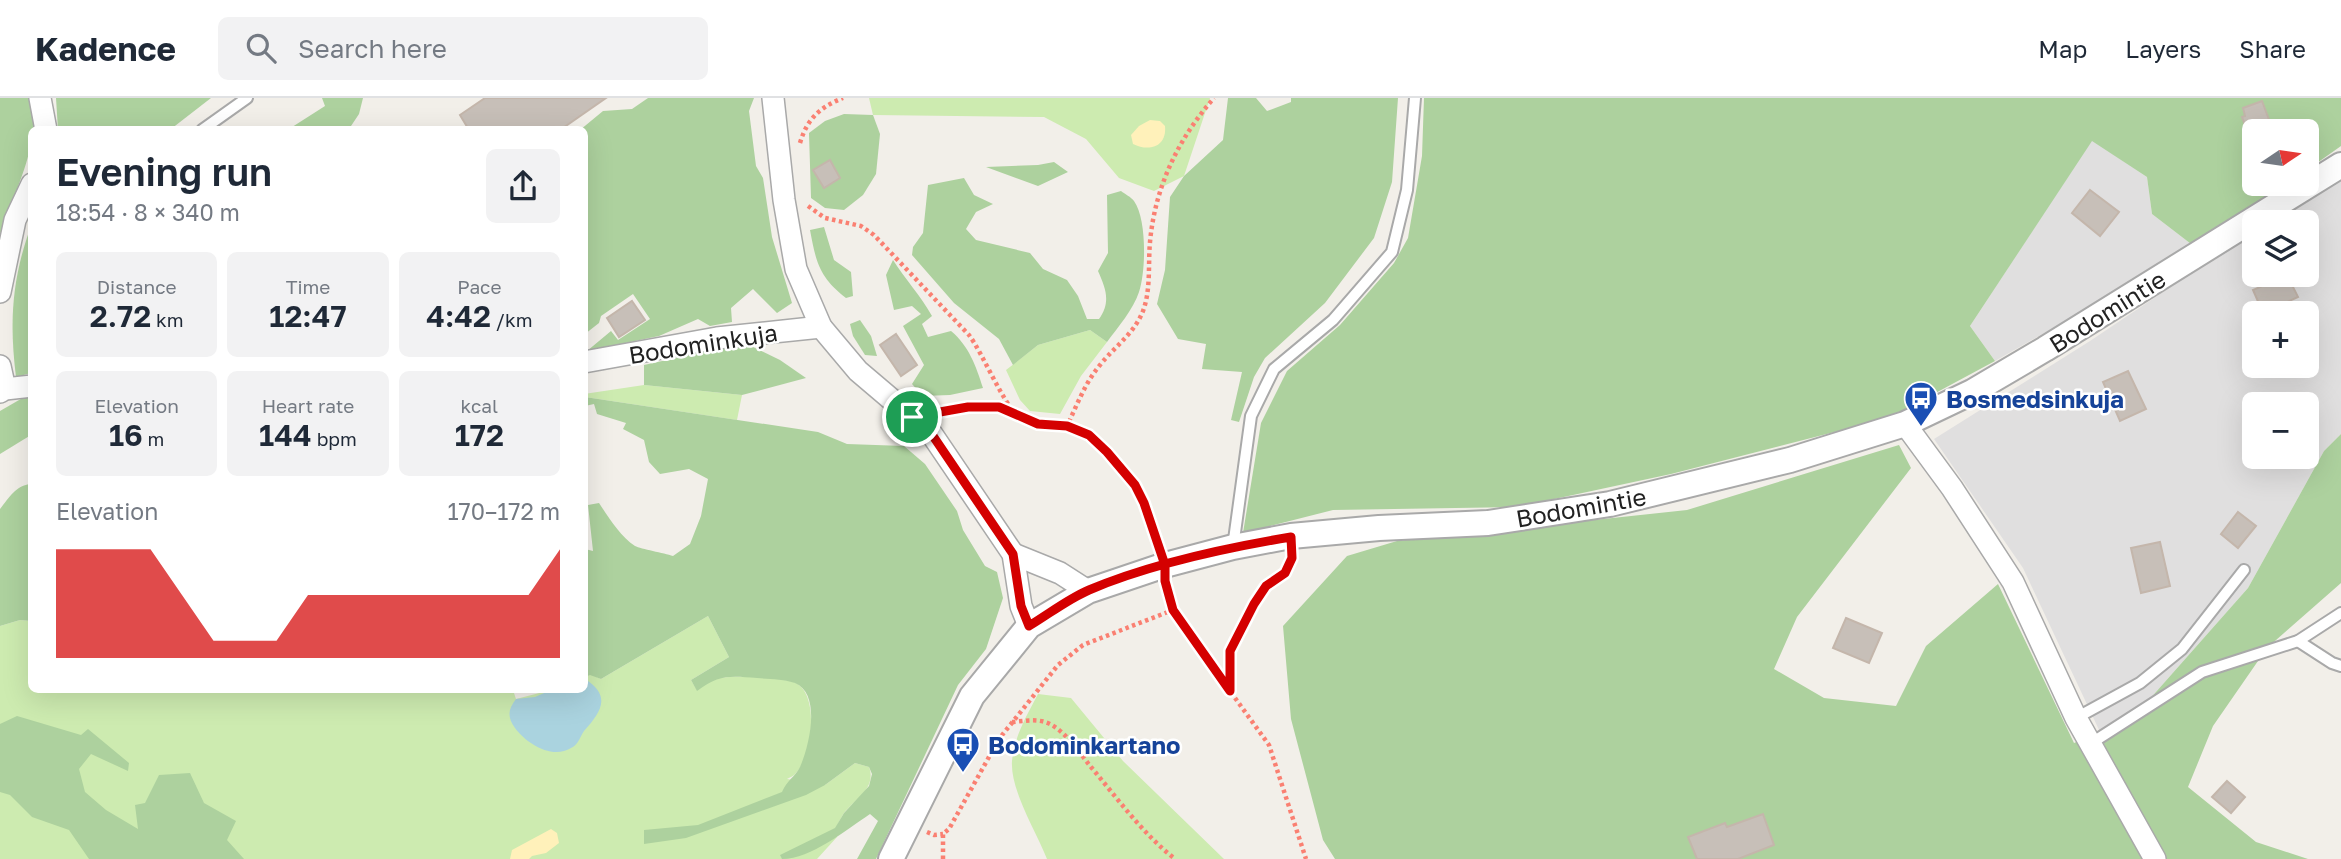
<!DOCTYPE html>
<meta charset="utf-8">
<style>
:root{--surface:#fff;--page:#f2f2f3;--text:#1f2937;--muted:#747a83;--line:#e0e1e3;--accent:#d40000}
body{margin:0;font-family:"Golos Text",sans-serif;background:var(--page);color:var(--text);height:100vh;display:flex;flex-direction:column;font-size:26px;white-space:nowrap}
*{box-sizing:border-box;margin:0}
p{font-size:23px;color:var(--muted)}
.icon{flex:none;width:38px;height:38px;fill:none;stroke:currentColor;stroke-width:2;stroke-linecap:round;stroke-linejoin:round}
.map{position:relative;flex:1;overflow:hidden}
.sheet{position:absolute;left:28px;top:28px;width:560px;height:567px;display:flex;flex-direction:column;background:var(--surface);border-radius:10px;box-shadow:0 7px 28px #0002}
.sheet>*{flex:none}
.needle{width:46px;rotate:77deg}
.tools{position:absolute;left:2242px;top:21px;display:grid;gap:14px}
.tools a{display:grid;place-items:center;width:77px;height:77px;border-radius:10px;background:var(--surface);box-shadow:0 7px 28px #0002;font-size:35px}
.pin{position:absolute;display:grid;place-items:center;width:60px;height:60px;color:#fff;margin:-30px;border:4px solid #fff;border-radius:50%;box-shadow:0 2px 7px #0007}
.round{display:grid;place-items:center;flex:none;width:74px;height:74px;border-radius:10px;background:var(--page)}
.head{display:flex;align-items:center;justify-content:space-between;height:119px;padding:0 28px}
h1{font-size:38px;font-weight:600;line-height:52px}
.metrics{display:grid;grid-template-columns:repeat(3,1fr);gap:10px;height:119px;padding:7px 28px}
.metrics div{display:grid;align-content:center;border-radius:10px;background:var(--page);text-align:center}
.metrics b{font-size:30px;font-weight:600}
.metrics small{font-size:19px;font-weight:400}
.metrics p{font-size:19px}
.chart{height:196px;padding:14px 28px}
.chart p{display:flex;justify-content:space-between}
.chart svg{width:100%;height:126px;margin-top:7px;fill:var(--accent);opacity:.7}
header{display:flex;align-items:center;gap:42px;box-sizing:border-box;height:98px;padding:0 35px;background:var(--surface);border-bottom:2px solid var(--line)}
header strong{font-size:33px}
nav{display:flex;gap:38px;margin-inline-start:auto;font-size:24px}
.search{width:490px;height:63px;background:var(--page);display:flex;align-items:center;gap:18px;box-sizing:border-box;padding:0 24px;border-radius:10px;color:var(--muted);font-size:26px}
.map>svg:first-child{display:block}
.residential{fill:#e0dfdf;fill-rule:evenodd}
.grass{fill:#cdebb0}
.forest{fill:#add19e}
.sand{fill:#fff1ba}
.water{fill:#aad3df}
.building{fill:#c7bfb8;stroke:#c4b6ab;stroke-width:2}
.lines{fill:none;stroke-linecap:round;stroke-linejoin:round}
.service-casing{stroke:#a9a9a9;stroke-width:14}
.minor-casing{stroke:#a9a9a9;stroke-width:24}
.tertiary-casing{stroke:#a9a9a9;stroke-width:28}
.path{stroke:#fa8072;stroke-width:4.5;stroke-dasharray:3.5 3.5;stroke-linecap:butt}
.service{stroke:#fff;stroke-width:10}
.minor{stroke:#fff;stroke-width:21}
.tertiary{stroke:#fff;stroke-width:24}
.route-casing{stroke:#fff;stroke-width:14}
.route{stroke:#d40000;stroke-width:9}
.labels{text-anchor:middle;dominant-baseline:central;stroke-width:5;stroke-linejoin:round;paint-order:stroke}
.street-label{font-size:24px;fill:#222;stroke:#fff}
.transit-label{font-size:24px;font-weight:bold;fill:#164399;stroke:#fff;text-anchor:start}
</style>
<header>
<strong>Kadence</strong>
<div class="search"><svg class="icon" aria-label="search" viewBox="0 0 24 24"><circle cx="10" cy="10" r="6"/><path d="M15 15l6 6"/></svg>Search here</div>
<nav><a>Map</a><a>Layers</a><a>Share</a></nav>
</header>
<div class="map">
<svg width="2341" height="761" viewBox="0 0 2341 761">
<rect width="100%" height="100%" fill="#f2efe9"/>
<!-- residential -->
<g class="residential">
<polygon points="2092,42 2147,79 2152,116 2195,149 1995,263 1970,228"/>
<path d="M 2341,82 L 2341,336 L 2324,353 L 2248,490 L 2148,603 L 2100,634 L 2023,470 L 1934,341 L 2090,243 L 2254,133 L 2254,177 L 2306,177 L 2306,124 L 2268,124 ZM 2254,215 L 2306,215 L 2306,268 L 2254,268 ZM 2254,306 L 2306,306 L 2306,359 L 2254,359 Z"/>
</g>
<!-- grass -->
<g class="grass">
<polygon points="869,0 1210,0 1184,78 1154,93 1119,80 1086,41 1044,19 873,17"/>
<polygon points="1090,232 1107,244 1081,278 1060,316 1030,313 1020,302 1006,272 1038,247"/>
<polygon points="644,287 742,297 737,322 585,299 584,296"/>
<path d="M 708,518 L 729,559 L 691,582 L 697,592 C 701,589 706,585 710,582 C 722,576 784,579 796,585 C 820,598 812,659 796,675 C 794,678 790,679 787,681 L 825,687 L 855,665 L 869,669 C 877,690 855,701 844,715 C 841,720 838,725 836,730 L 837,739 L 817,761 L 0,761 L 0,528 L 20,522 L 31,523 L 32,592 L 513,592 L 516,601 L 551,592 L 584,592 L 585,579 L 590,576 L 601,581 Z"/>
<path d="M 1038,596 L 1071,600 L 1123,663 L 1224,761 L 1047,761 C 1036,733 1010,692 1012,663 C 1014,639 1027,617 1038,596 Z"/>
</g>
<!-- forest -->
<g class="forest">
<path d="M 0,0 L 29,0 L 35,29 L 32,32 C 31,68 10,102 0,137 Z"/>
<polygon points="56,0 211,0 171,31 58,32"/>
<polygon points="322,0 363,0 359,16 349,31 289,31 325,8"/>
<polygon points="648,0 754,0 749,13 756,68 763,80 772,139 792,205 777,215 753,191 731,210 732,224 710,228 698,221 659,238 587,253 611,233 618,242 650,221 633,196 601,218 599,225 585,236 584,32 580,32 603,13 632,11"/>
<polygon points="1228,0 1256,0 1267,13 1291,4 1291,0 1398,0 1392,84 1374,140 1325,205 1265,260 1254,279 1239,324 1231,322 1242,274 1202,271 1206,246 1178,241 1157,206 1165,172 1170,99 1184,78 1223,42"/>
<polygon points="1424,0 2341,0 2341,48 2307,72 2306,33 2254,33 2254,86 2287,86 2195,149 2152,116 2147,79 2092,43 1970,228 1995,263 1889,320 1671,376 1517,409 1333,412 1243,435 1261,325 1287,273 1340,227 1394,165 1408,140 1422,58"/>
<polygon points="844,16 873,17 880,36 876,76 863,97 844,112 825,110 811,100 809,35 825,23"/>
<polygon points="1054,64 1068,74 1038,88 986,69 1038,67"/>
<path d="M 964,80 L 974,97 L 993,106 L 976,114 L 966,131 L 976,142 L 1030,155 L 1043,171 L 1067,182 L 1078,198 L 1087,221 L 1099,221 C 1111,204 1106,191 1098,173 L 1108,155 L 1107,97 L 1121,93 C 1125,96 1131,99 1134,103 C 1147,121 1146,173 1139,194 C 1133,212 1118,229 1107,244 L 1090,232 L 1038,247 L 1013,267 L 999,241 L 954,205 L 912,157 L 913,149 L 923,135 L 928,87 Z"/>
<path d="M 31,128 L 31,275 L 16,279 C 9,223 12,180 31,128 Z"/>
<path d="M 824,129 L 834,162 L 851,174 L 853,198 L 846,200 C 819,179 816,164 810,132 Z"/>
<path d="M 893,162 C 905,181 921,198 932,218 L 922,226 L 928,239 L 951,233 C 969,248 976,268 983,290 L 950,297 L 923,298 L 912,286 L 924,267 L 903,228 L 921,216 L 912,208 L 894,212 L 886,177 Z"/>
<polygon points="860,222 871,238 877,258 865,257 853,238 850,226"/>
<polygon points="753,249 780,262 806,280 742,297 644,287 644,267 721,250"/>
<polygon points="26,298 31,298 31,337 0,356 0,313"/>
<path d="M 585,299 L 818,334 L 847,346 L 904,348 L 925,366 L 957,413 L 963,432 L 985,468 L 997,474 L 1003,500 L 986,551 L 958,587 L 876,761 L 857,761 L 878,723 L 870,716 C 846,732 811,761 782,761 L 780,757 L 835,730 L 844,715 L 869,688 L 872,676 L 869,669 L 855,665 L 825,687 L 806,697 L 686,740 L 644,746 L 644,732 L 698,727 L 782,694 C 787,682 795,679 800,669 C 809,649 822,596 795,585 C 784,581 768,581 757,580 C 731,578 719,576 697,593 L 691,582 L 729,559 L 708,518 L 601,581 L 590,577 L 585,579 L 585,451 L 593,453 L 588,407 L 599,405 C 609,420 620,438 635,448 C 641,451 664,455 673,458 L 690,446 L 701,418 L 708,381 L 689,371 L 660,376 L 649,364 L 644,342 L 623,331 L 626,325 L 597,316 L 594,306 L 585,308 Z"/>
<polygon points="2341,336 2341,485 2267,550 2213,628 2188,689 2256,744 2308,761 1335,761 1323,742 1291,621 1283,528 1347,458 1397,443 1687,412 1899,347 1911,370 1797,519 1774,571 1824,600 1896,608 1926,548 1998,486 2074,645 2100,634 2148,603 2248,490 2324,353"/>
<path d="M 31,386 L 31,523 L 20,522 L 0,528 L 0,411 C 9,400 16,387 31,386 Z"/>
<polygon points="17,618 81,637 88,631 129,665 128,673 91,656 79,671 85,694 106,712 138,731 135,707 145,705 159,677 190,675 204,705 236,723 227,742 244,761 89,761 69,732 32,719 10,697 0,694 0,626"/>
</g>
<!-- sand -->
<g class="sand">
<path d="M 1150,22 L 1160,23 L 1165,28 C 1167,49 1149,54 1133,46 L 1131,37 L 1139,28 Z"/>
<polygon points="551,731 557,735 559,745 546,755 532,758 529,761 510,761 512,752"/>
</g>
<!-- water -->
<path class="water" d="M 585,581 C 612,598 601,614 584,633 C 580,639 578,647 571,650 C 552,662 526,645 515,630 C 507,619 508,611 516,601 L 535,599 L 551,592 L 584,592 Z"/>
<!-- building -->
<g class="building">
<polygon points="485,0 606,0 560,32 469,32 460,17"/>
<polygon points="2262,3 2271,27 2248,36 2242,19 2245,18 2243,10"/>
<polygon points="830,62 840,80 824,90 813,72"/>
<polygon points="2090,92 2119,114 2100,138 2072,115"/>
<polygon points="2276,182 2279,188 2290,183 2298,199 2263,215 2253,192"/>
<polygon points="632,203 645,222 619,239 607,220"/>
<polygon points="896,236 917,267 901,278 880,247"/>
<polygon points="2128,273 2146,311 2120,323 2103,284"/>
<polygon points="2238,414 2256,428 2238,450 2221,436"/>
<polygon points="2160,444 2170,488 2141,495 2131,450"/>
<polygon points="1846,520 1882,535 1869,565 1833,550"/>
<polygon points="2227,683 2245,699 2231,715 2212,699"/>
<polygon points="1763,716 1774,747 1738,761 1697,761 1688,739 1725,725 1727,729"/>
</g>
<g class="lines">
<defs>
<g id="service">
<polyline points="202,32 247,0"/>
<polyline points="1233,449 1251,318 1274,271 1333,222 1392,154 1407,92 1415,0"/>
<polyline points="2298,543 2332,565 2341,568"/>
<polyline points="2076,620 2140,585 2182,551 2244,472"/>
<polyline points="2090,646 2202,574 2298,543 2341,515"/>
</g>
<g id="minor">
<polyline points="40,0 46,32"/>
<polyline points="773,0 784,102 796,171 821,229 858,273 931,335 1013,456 1021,508 1029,528"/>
<polyline points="0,194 15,122 32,86"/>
<polyline points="584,264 717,240 821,229"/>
<polyline points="0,268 5,291"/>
<polyline points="0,294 5,291 32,288"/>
<polyline points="1905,326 1952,390 2013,484 2076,620 2155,761"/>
<polyline points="1013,456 1060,475 1088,493"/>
</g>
<polyline id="tertiary" points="891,761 972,598 1029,528 1088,493 1165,467 1233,449 1291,438 1379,430 1488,425 1610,406 1790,362 1905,326 1972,294 2045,251 2341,67"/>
</defs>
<!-- service casing -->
<use href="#service" class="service-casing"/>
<!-- minor casing -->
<use href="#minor" class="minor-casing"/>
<!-- tertiary casing -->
<use href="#tertiary" class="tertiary-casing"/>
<!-- path -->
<g class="path">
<path d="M 800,45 C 807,21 820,9 843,0"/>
<path d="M 808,108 L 825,120 L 861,128 L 874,137 L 969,237 C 983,256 1004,307 1018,318 C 1032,328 1051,327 1067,328"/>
<path d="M 940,314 C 970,309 988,305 1017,317"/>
<path d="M 1158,448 C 1140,394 1123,351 1067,328 C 1077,307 1085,285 1100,267 C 1115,248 1134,236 1143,213 C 1151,192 1148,166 1150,144 C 1155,89 1178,41 1214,0"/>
<polyline points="1291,461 1285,475 1267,488 1254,506 1230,553 1230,593 1269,647 1306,761"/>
<polyline points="1167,491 1173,512 1230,593"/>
<path d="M 1012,624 C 1025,623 1038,620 1050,626 C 1067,635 1079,654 1091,669 C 1117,700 1143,736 1175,761"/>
<polyline points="927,734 934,737 943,736"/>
<polyline points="943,761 943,736 949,731 999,641 1058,567 1083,547 1173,512"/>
</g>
<!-- service -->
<use href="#service" class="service"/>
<!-- minor -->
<use href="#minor" class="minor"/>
<!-- tertiary -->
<use href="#tertiary" class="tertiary"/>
</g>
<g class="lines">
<defs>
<path id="route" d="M 912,319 L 931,335 L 1013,456 L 1021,508 L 1029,528 C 1049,516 1068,501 1089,492 C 1150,466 1225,450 1291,439 L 1292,460 L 1285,475 L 1266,488 L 1254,506 L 1230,553 L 1230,593 L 1173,512 L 1165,483 L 1165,467 L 1144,405 L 1135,387 L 1107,354 L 1089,337 L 1067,328 L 1038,326 L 999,309 L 968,309 L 912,319"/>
</defs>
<!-- route casing -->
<use href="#route" class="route-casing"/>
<!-- route -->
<use href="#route" class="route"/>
</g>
<!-- icons -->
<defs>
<symbol id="bus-pin" viewBox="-11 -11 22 30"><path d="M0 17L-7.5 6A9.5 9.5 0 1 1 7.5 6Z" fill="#1a4fb4" stroke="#fff"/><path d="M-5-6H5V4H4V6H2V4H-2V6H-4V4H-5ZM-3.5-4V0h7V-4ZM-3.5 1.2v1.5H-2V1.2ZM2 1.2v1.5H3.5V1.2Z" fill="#fff"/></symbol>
</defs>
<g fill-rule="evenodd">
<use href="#bus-pin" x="1902" y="281" width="38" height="52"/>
<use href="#bus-pin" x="944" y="627" width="38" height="52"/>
</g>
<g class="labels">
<!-- street labels -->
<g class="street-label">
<text transform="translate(2107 213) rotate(-32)">Bodomintie</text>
<text transform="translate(703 245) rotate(-9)">Bodominkuja</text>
<text transform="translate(1581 409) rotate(-10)">Bodomintie</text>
</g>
<!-- transit labels -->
<g class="transit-label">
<text x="1946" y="300">Bosmedsinkuja</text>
<text x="988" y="646">Bodominkartano</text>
</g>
</g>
</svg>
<div class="tools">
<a><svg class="needle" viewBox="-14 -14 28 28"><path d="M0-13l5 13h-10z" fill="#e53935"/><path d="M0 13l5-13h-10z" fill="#747a83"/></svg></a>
<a><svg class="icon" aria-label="layers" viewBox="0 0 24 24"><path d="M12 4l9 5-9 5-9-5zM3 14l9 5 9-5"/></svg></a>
<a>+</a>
<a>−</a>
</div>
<div class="pin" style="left:912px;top:319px;background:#1e9e55"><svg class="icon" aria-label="arrive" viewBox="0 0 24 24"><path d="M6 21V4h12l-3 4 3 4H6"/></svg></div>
<section class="sheet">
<div class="head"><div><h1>Evening run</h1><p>18:54 · 8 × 340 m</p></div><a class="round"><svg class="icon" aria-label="share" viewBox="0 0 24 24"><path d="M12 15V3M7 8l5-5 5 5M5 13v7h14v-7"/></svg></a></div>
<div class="metrics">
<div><p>Distance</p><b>2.72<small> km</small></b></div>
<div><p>Time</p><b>12:47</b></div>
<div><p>Pace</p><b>4:42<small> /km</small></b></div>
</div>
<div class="metrics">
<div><p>Elevation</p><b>16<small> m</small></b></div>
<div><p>Heart rate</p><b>144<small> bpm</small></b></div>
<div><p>kcal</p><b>172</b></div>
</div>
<div class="chart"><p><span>Elevation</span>170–172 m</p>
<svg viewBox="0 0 160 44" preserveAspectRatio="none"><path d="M0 44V6L10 6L20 6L30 6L40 22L50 38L60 38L70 38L80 22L90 22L100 22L110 22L120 22L130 22L140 22L150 22L160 6V44z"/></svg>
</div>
</section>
</div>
